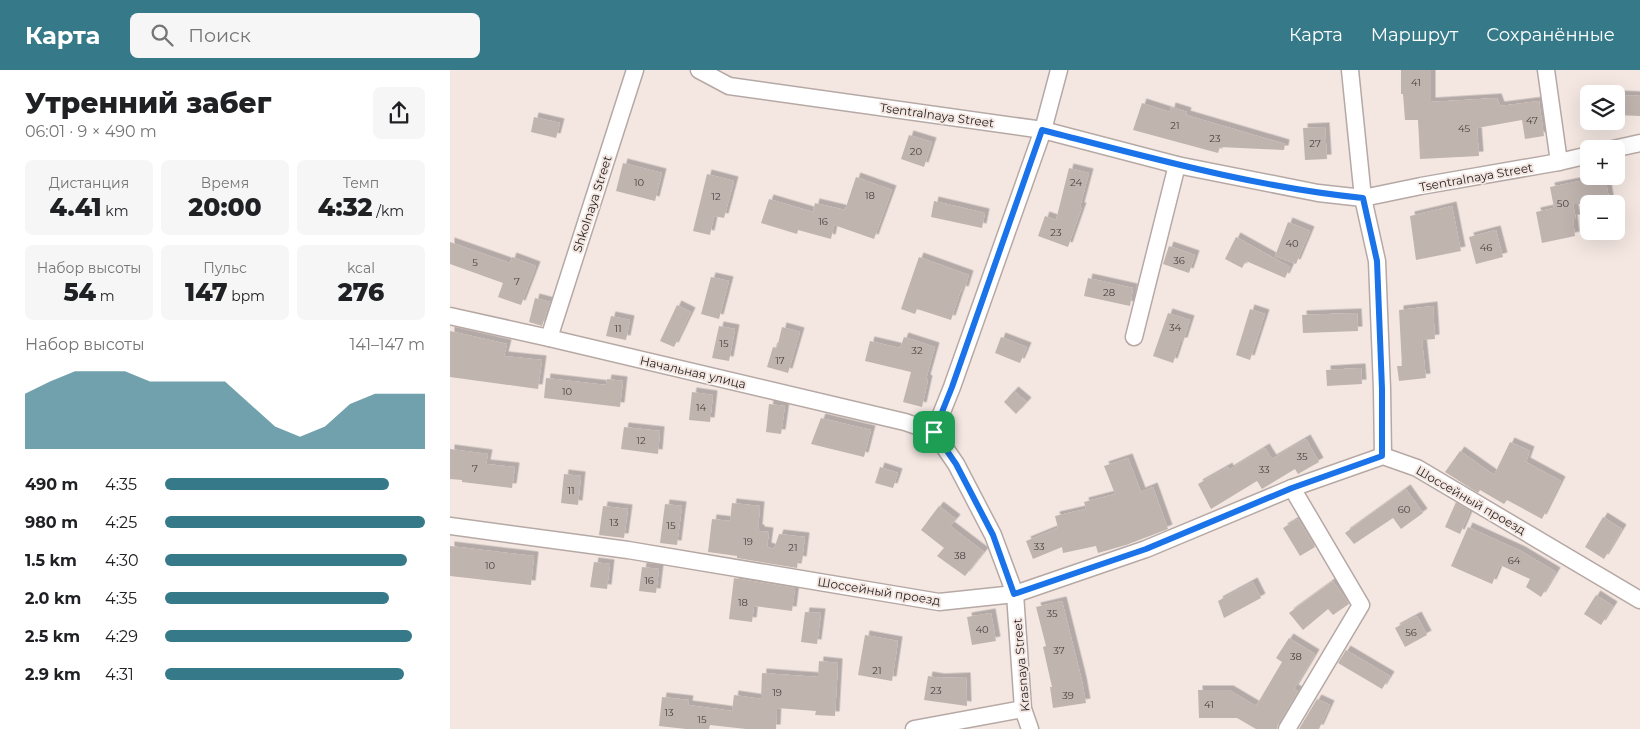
<!DOCTYPE html>
<html lang="ru">
<meta charset="utf-8">
<style>
:root{--surface:#fff;--page:#f6f6f6;--text:#202124;--muted:#757577;--accent:#367a89}
body{margin:0;font-family:Montserrat,sans-serif;background:var(--page);color:var(--text);height:100vh;display:flex;flex-direction:column;font-size:19px;white-space:nowrap}
*{box-sizing:border-box;margin:0}
p{font-size:16px;color:var(--muted)}
.icon{flex:none;width:28px;height:28px;fill:none;stroke:currentColor;stroke-width:2;stroke-linecap:round;stroke-linejoin:round}
.map{position:relative;flex:1;overflow:hidden}
.panel{display:flex;flex-direction:column;background:var(--surface);width:450px}
.panel>*{flex:none}
.controls{position:absolute;left:1130px;top:15px;display:grid;gap:10px}
.controls a{display:grid;place-items:center;width:45px;height:45px;border-radius:8px;background:var(--surface);box-shadow:0 5px 20px #0002;font-size:25px}
.pin{position:absolute;display:grid;place-items:center;width:42px;height:42px;color:#fff;margin:-21px;border-radius:10px;box-shadow:0 2px 8px #0006}
.round{display:grid;place-items:center;flex:none;width:52px;height:52px;border-radius:8px;background:var(--page)}
.headline{display:flex;align-items:center;justify-content:space-between;height:85px;padding:0 25px}
h1{font-size:28px;font-weight:800;line-height:38px}
.stats{display:grid;grid-template-columns:repeat(3,1fr);gap:8px;height:85px;padding:5px 25px}
.stats div{display:grid;align-content:center;border-radius:8px;background:var(--page);text-align:center}
.stats b{font-size:25px;font-weight:800}
.stats small{font-size:14px;font-weight:400}
.stats p{font-size:14px}
.chart{height:140px;padding:10px 25px}
.chart p{display:flex;justify-content:space-between}
.chart svg{width:100%;height:90px;margin-top:5px;fill:var(--accent);opacity:.7}
ul{padding:0 25px;list-style:none;font-size:16px}
li{display:grid;grid-template-columns:80px 60px 1fr;align-items:center;height:38px}
li i{height:12px;border-radius:6px;background:var(--accent)}
header{display:flex;align-items:center;gap:30px;box-sizing:border-box;height:70px;padding:0 25px;background:var(--accent);color:#fff}
header strong{font-size:24px}
nav{display:flex;gap:28px;margin-inline-start:auto;font-size:18px}
.search{width:350px;height:45px;background:var(--page);display:flex;align-items:center;gap:12px;box-sizing:border-box;padding:0 18px;border-radius:8px;color:var(--muted);font-size:19px}
main{display:flex;flex:1;min-height:0}
.map>svg:first-child{display:block}
.building{fill:#c0b4af;filter:url(#shadow)}
.lines{fill:none;stroke-linecap:round;stroke-linejoin:round}
.street-casing{stroke:#b6a9a5;stroke-width:19}
.street{stroke:#fff;stroke-width:16}
.route-casing{stroke:#fff;stroke-width:10}
.route{stroke:#1a73e8;stroke-width:6}
.labels{text-anchor:middle;dominant-baseline:central;stroke-width:4;stroke-linejoin:round;paint-order:stroke}
.number-label{font-size:10px;fill:#4a4341}
.street-label{font-size:12px;fill:#221d1c;stroke:#f4e7e2}
</style>
<header>
<strong>Карта</strong>
<div class="search"><svg class="icon" aria-label="search" viewBox="0 0 24 24"><circle cx="10" cy="10" r="6"/><path d="M15 15l6 6"/></svg>Поиск</div>
<nav><a>Карта</a><a>Маршрут</a><a>Сохранённые</a></nav>
</header>
<main>
<section class="panel">
<div class="headline"><div><h1>Утренний забег</h1><p>06:01 · 9 × 490 m</p></div><a class="round"><svg class="icon" aria-label="share" viewBox="0 0 24 24"><path d="M12 15V3M7 8l5-5 5 5M5 13v7h14v-7"/></svg></a></div>
<div class="stats">
<div><p>Дистанция</p><b>4.41<small> km</small></b></div>
<div><p>Время</p><b>20:00</b></div>
<div><p>Темп</p><b>4:32<small> /km</small></b></div>
</div>
<div class="stats">
<div><p>Набор высоты</p><b>54<small> m</small></b></div>
<div><p>Пульс</p><b>147<small> bpm</small></b></div>
<div><p>kcal</p><b>276</b></div>
</div>
<div class="chart"><p><span>Набор высоты</span>141–147 m</p>
<svg viewBox="0 0 160 44" preserveAspectRatio="none"><path d="M0 44V17L10 11L20 6L30 6L40 6L50 11L60 11L70 11L80 11L90 22L100 33L110 38L120 33L130 22L140 17L150 17L160 17V44z"/></svg>
</div>
<ul>
<li><b>490 m</b>4:35<i style="width:86%"></i></li>
<li><b>980 m</b>4:25<i style="width:100%"></i></li>
<li><b>1.5 km</b>4:30<i style="width:93%"></i></li>
<li><b>2.0 km</b>4:35<i style="width:86%"></i></li>
<li><b>2.5 km</b>4:29<i style="width:95%"></i></li>
<li><b>2.9 km</b>4:31<i style="width:92%"></i></li>
</ul>
</section>
<div class="map">
<svg width="1190" height="659" viewBox="0 0 1190 659">
<defs>
<filter id="shadow"><feDropShadow dx="4.5" dy="-4.5" stdDeviation="0" flood-color="#0004"/></filter>
</defs>
<rect width="100%" height="100%" fill="#f4e7e2"/>
<!-- building -->
<g class="building">
<polygon points="951,0 981,0 981,32 1047,28 1050,36 1089,31 1094,66 1075,69 1072,50 1027,58 1029,86 970,89 968,50 955,50 953,24 951,24"/>
<polygon points="1166,25 1190,26 1190,46 1166,45"/>
<polygon points="692,33 720,42 721,37 737,42 736,45 835,74 834,80 770,77 768,83 683,60"/>
<polygon points="84,47 110,53 106,68 81,62"/>
<polygon points="875,57 877,89 855,90 853,58"/>
<polygon points="459,65 482,72 474,97 451,89"/>
<polygon points="173,93 212,103 205,131 166,121"/>
<polygon points="619,98 639,103 630,137 632,137 618,177 588,166 595,146 606,150"/>
<polygon points="257,104 284,111 274,148 264,146 260,165 243,161"/>
<polygon points="1155,106 1160,134 1123,134 1126,149 1123,149 1125,166 1092,173 1086,142 1104,138 1100,117"/>
<polygon points="406,107 442,120 424,169 384,155 381,169 348,160 347,164 311,153 319,129 363,142 365,133 395,140"/>
<polygon points="484,131 535,143 532,158 481,147"/>
<polygon points="1002,136 1011,181 966,190 960,146"/>
<polygon points="838,152 860,161 846,194 825,186"/>
<polygon points="1046,160 1053,187 1026,194 1019,167"/>
<polygon points="786,167 840,197 835,208 796,191 792,198 775,189"/>
<polygon points="0,172 60,193 62,187 86,196 71,235 48,227 53,213 0,194"/>
<polygon points="719,176 745,185 739,203 713,194"/>
<polygon points="469,187 519,205 514,221 511,220 501,250 467,239 465,244 451,239"/>
<polygon points="261,207 279,211 269,249 251,244"/>
<polygon points="638,208 683,218 680,236 634,226"/>
<polygon points="85,228 100,232 92,256 79,252"/>
<polygon points="227,235 241,242 224,277 210,271"/>
<polygon points="983,236 985,269 972,270 976,308 949,311 947,296 952,296 949,240"/>
<polygon points="800,239 815,244 800,290 786,285"/>
<polygon points="718,243 740,250 733,272 730,272 723,293 703,286"/>
<polygon points="907,243 908,261 853,263 852,245"/>
<polygon points="161,246 180,250 176,270 156,266"/>
<polygon points="269,256 285,259 279,291 262,288"/>
<polygon points="332,257 350,262 338,303 317,297 323,277 327,278"/>
<polygon points="0,261 57,274 54,286 92,290 88,319 0,307"/>
<polygon points="454,267 485,277 476,309 478,310 472,337 453,332 461,302 415,291 420,271 450,278"/>
<polygon points="551,267 577,277 570,293 545,283"/>
<polygon points="911,298 912,314 877,316 876,300"/>
<polygon points="96,308 156,315 157,309 173,311 170,337 94,328"/>
<polygon points="564,321 577,332 566,344 554,332"/>
<polygon points="242,322 263,325 260,352 239,350"/>
<polygon points="319,334 335,336 331,364 316,362"/>
<polygon points="371,348 421,360 414,387 361,374"/>
<polygon points="174,357 210,361 208,384 171,379"/>
<polygon points="856,369 869,392 848,404 845,399 812,419 807,411 761,439 748,414 778,397 779,400 815,378 822,389"/>
<polygon points="1060,372 1080,381 1076,392 1111,411 1092,449 1057,430 1054,434 1030,420 1028,423 995,402 1010,381 1044,405"/>
<polygon points="0,379 38,384 36,394 65,397 62,418 12,412 12,410 0,409"/>
<polygon points="678,388 691,422 703,417 718,459 676,475 648,483 646,476 613,483 612,477 583,489 576,471 608,458 605,446 636,439 634,432 665,424 654,396"/>
<polygon points="430,397 448,403 443,418 425,413"/>
<polygon points="114,404 131,406 128,435 111,433"/>
<polygon points="956,419 973,443 951,459 943,448 904,474 895,463"/>
<polygon points="1006,432 1020,441 1010,464 995,457"/>
<polygon points="282,433 310,436 308,459 310,459 310,461 319,462 317,477 324,479 329,464 355,467 352,491 348,490 347,498 287,488 287,486 258,482 262,449 280,451"/>
<polygon points="215,434 232,436 227,475 210,473"/>
<polygon points="153,436 178,439 174,468 149,465"/>
<polygon points="489,436 506,449 500,456 534,482 515,506 487,486 494,478 471,460"/>
<polygon points="1153,447 1172,459 1154,489 1135,477"/>
<polygon points="848,449 865,477 850,486 833,458"/>
<polygon points="1018,457 1071,481 1106,502 1091,527 1076,517 1080,509 1050,495 1042,514 1001,496"/>
<polygon points="0,476 84,486 81,515 0,506"/>
<polygon points="144,492 160,494 157,519 140,517"/>
<polygon points="192,497 209,499 206,523 189,521"/>
<polygon points="284,508 345,518 342,541 304,536 302,552 279,549"/>
<polygon points="883,511 899,534 883,545 878,539 853,560 839,543"/>
<polygon points="803,512 811,528 774,548 768,531"/>
<polygon points="1146,525 1163,536 1151,555 1134,544"/>
<polygon points="612,531 632,611 636,633 603,638 600,617 602,617 593,577 596,576 586,537"/>
<polygon points="355,542 371,543 367,574 351,572"/>
<polygon points="541,543 546,571 522,575 517,547"/>
<polygon points="967,546 977,565 955,577 945,558"/>
<polygon points="415,565 448,571 442,611 408,605"/>
<polygon points="839,568 865,584 844,619 848,621 828,654 827,659 806,659 787,648 749,648 748,620 779,620 806,636 832,592 826,588"/>
<polygon points="896,580 940,606 932,619 888,593"/>
<polygon points="369,591 388,593 385,646 365,645 366,641 327,638 326,659 296,659 260,655 259,659 236,659 209,656 212,627 239,630 238,635 282,641 284,625 311,629 312,603 368,607"/>
<polygon points="478,606 490,608 516,607 517,636 474,630"/>
<polygon points="867,629 880,635 869,659 849,659"/>
</g>
<g class="lines">
<defs>
<g id="street">
<polyline points="249,0 279,16 593,60 727,95 868,123 913,128 971,116 1109,92 1139,85"/>
<polyline points="900,0 913,128 927,191 932,319 933,386"/>
<polyline points="1096,0 1109,92"/>
<polyline points="1163,79 1190,73"/>
<polyline points="0,246 99,268 455,352 484,362"/>
<polyline points="684,267 727,95"/>
<polyline points="99,268 185,0"/>
<polyline points="0,456 178,480 489,532 565,524 696,479 842,418 933,386 967,398 1190,530"/>
<polyline points="464,659 573,639"/>
<polyline points="580,659 573,639 565,524 543,465 506,394 484,362 502,317 593,60 609,0"/>
<polyline points="837,659 911,535 842,418"/>
</g>
</defs>
<!-- street casing -->
<use href="#street" class="street-casing"/>
<!-- street -->
<use href="#street" class="street"/>
</g>
<g class="lines">
<defs>
<path id="route" d="M 592,60 C 698,87 804,117 913,128 L 927,191 L 932,319 L 932,386 L 842,418 L 696,479 L 564,524 L 543,465 L 506,394 L 484,362 L 502,317 Z"/>
</defs>
<!-- route casing -->
<use href="#route" class="route-casing"/>
<!-- route -->
<use href="#route" class="route"/>
</g>
<g class="labels">
<!-- number labels -->
<g class="number-label">
<text x="966" y="12">41</text>
<text x="1082" y="50">47</text>
<text x="725" y="55">21</text>
<text x="1014" y="58">45</text>
<text x="765" y="68">23</text>
<text x="865" y="73">27</text>
<text x="466" y="81">20</text>
<text x="189" y="112">10</text>
<text x="626" y="112">24</text>
<text x="420" y="125">18</text>
<text x="266" y="126">12</text>
<text x="1113" y="133">50</text>
<text x="373" y="151">16</text>
<text x="606" y="162">23</text>
<text x="842" y="173">40</text>
<text x="1036" y="177">46</text>
<text x="729" y="190">36</text>
<text x="25" y="192">5</text>
<text x="67" y="211">7</text>
<text x="659" y="222">28</text>
<text x="725" y="257">34</text>
<text x="168" y="258">11</text>
<text x="274" y="273">15</text>
<text x="467" y="280">32</text>
<text x="330" y="290">17</text>
<text x="117" y="321">10</text>
<text x="251" y="337">14</text>
<text x="191" y="370">12</text>
<text x="852" y="386">35</text>
<text x="25" y="398">7</text>
<text x="814" y="399">33</text>
<text x="121" y="420">11</text>
<text x="954" y="439">60</text>
<text x="164" y="452">13</text>
<text x="221" y="455">15</text>
<text x="298" y="471">19</text>
<text x="589" y="476">33</text>
<text x="343" y="477">21</text>
<text x="510" y="485">38</text>
<text x="1064" y="490">64</text>
<text x="40" y="495">10</text>
<text x="199" y="510">16</text>
<text x="293" y="532">18</text>
<text x="602" y="543">35</text>
<text x="532" y="559">40</text>
<text x="961" y="562">56</text>
<text x="609" y="580">37</text>
<text x="846" y="586">38</text>
<text x="427" y="600">21</text>
<text x="486" y="620">23</text>
<text x="327" y="622">19</text>
<text x="618" y="625">39</text>
<text x="759" y="634">41</text>
<text x="219" y="642">13</text>
<text x="252" y="649">15</text>
</g>
<!-- street labels -->
<g class="street-label">
<text transform="translate(487 45) rotate(8)">Tsentralnaya Street</text>
<text transform="translate(1026 107) rotate(-10)">Tsentralnaya Street</text>
<text transform="translate(142 134) rotate(-72)">Shkolnaya Street</text>
<text transform="translate(243 302) rotate(13)">Начальная улица</text>
<text transform="translate(1021 430) rotate(30)">Шоссейный проезд</text>
<text transform="translate(429 521) rotate(9)">Шоссейный проезд</text>
<text transform="translate(571 595) rotate(-95)">Krasnaya Street</text>
</g>
</g>
</svg>
<div class="controls">
<a><svg class="icon" aria-label="layers" viewBox="0 0 24 24"><path d="M12 4l9 5-9 5-9-5zM3 14l9 5 9-5"/></svg></a>
<a>+</a>
<a>−</a>
</div>
<div class="pin" style="left:484px;top:362px;background:#1e9e55"><svg class="icon" aria-label="arrive" viewBox="0 0 24 24"><path d="M6 21V4h12l-3 4 3 4H6"/></svg></div>
</div>
</main>
